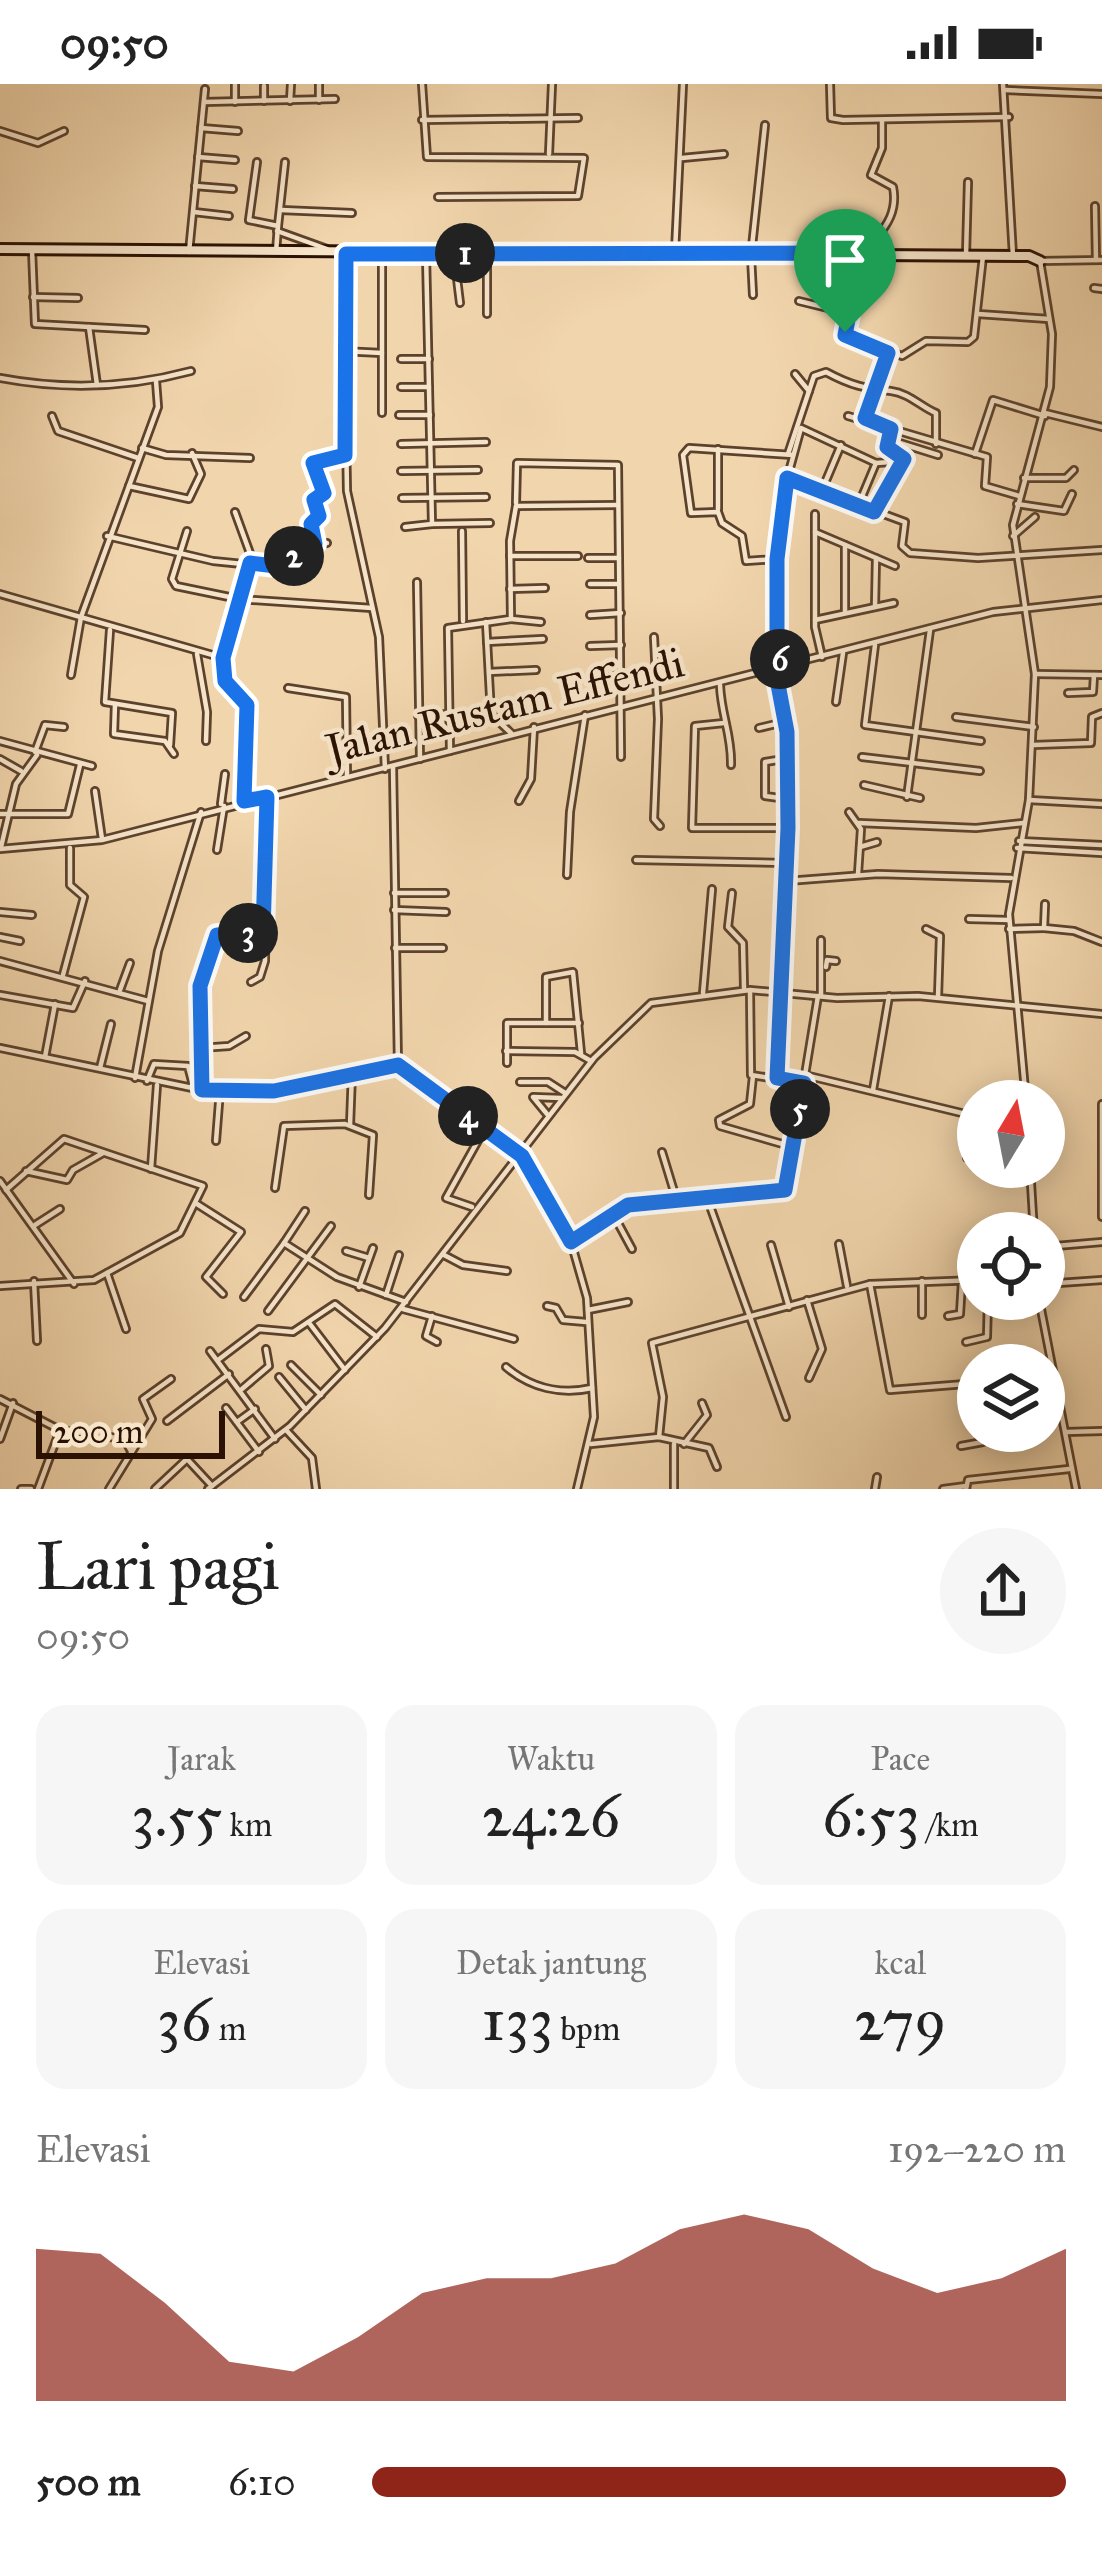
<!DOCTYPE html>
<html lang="id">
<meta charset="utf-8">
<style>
:root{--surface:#fff;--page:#f6f6f6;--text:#222;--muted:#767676;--accent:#8f2418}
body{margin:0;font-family:"IM FELL Great Primer",serif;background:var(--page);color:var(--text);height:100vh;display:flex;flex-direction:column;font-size:45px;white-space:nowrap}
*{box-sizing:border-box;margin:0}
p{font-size:39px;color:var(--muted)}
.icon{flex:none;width:66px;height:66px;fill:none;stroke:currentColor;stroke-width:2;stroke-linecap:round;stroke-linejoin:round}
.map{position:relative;height:1405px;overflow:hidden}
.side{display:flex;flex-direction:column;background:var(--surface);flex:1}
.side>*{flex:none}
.needle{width:78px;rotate:10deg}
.buttons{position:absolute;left:957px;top:996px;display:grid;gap:24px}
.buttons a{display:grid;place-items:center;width:108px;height:108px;border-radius:50%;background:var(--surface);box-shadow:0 6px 30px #0003;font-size:60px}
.scale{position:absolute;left:36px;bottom:30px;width:189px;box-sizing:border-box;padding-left:12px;border:6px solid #2a1103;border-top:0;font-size:33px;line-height:42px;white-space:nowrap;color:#2a1103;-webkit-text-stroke:9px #f6e4c9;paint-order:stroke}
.pin{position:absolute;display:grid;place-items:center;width:102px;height:102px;color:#fff;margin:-123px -51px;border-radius:50% 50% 50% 0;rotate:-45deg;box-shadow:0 0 12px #0007}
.pin .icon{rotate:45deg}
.km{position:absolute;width:60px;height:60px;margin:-30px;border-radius:50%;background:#222;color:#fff;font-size:33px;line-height:60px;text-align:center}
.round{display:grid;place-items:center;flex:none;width:126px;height:126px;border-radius:63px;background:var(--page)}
.summary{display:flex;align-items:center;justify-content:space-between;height:204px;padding:0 36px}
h1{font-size:66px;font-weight:600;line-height:90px}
.stats{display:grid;grid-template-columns:repeat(3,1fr);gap:18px;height:204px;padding:12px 36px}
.stats div{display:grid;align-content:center;border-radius:30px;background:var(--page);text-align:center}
.stats b{font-size:60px;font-weight:600}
.stats small{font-size:33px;font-weight:400}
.stats p{font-size:33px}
.chart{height:336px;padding:24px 36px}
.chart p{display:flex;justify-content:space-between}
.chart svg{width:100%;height:216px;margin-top:12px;fill:var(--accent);opacity:.7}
ul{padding:0 36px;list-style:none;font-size:39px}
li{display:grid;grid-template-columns:192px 144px 1fr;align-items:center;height:90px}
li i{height:30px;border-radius:15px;background:var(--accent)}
.status{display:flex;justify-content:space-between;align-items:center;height:84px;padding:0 60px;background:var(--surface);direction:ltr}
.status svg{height:33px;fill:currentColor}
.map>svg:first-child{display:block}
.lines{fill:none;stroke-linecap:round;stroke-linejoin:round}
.street-casing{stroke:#5c422d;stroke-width:10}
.secondary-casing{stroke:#2a1103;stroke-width:14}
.street{stroke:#f6e4c9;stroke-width:4.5}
.secondary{stroke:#f6e4c9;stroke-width:8}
.route-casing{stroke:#fff;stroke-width:24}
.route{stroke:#1a73e8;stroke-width:15}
.labels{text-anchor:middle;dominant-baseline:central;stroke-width:9;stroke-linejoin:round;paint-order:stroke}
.street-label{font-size:42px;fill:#2a1103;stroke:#f6e4c9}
</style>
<div class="status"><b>09:50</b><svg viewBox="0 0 49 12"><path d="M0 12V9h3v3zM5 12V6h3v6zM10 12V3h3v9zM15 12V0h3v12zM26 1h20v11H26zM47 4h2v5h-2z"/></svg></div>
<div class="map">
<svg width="1102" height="1405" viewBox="0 0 1102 1405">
<rect width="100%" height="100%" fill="#f1d5ac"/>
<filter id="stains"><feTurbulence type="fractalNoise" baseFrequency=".00167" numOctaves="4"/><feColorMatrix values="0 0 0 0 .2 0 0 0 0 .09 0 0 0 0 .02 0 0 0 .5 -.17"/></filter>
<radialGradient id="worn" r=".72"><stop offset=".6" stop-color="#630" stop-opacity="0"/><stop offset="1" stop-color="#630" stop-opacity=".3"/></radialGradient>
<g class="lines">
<defs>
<g id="street">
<polyline points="422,0 427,73 584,74 578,112 438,113"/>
<polyline points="830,0 831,34 843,36 1009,33"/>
<polyline points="1003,0 1013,172"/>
<polyline points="1005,6 1102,10"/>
<polyline points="319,16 319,0"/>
<polyline points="264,17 264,2"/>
<polyline points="290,17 291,0"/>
<polyline points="204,18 335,15"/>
<polyline points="235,18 235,0"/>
<polyline points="422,36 578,34"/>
<polyline points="201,44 238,47"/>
<polyline points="0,47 38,59 64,47"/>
<polyline points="549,70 552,0"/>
<polyline points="198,73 235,76"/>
<polyline points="682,74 724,70"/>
<polyline points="257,78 249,136 278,142 276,168"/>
<polyline points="195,102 233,105"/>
<polyline points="1095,122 1096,176"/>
<polyline points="281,126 352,129"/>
<polyline points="194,128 229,132"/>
<polyline points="278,142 285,78"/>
<polyline points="277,147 327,165"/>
<polyline points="32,166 35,240 145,246"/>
<polyline points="189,168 205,5"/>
<polyline points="675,168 683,0"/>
<polyline points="343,169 347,407 379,553 385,685"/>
<polyline points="487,169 487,230"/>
<polyline points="861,169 845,251 902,272 926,257 968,258 974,253 983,172"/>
<path d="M 866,169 C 880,148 899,133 893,103 L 871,91 L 882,64 L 882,37"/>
<polyline points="382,170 382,329"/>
<polyline points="454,170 460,219"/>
<polyline points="966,171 968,98"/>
<polyline points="1094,204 1102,205"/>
<polyline points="753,211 751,172 765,41"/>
<polyline points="33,213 78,214"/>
<polyline points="799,217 848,229"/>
<polyline points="978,230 1049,235"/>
<polyline points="89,243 97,301"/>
<polyline points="342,267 382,269"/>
<polyline points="401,275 429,275"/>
<polyline points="795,290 809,307"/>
<path d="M 0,294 C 64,306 128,304 191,287"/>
<polyline points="401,303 429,303"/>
<polyline points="1045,329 1102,343"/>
<polyline points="399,331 430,331"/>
<polyline points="52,332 58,347 138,374"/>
<polyline points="848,332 987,373 985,402 1019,412"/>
<polyline points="866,336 888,268"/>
<polyline points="890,356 938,371"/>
<polyline points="401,360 486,358"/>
<polyline points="142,364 166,371 250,374"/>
<path d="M 788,370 L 814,292 L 826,288 C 852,302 864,304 891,307 C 909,309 921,323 936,329 L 936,360"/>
<polyline points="975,370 993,316 1045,332"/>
<polyline points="876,379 891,378"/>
<polyline points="401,387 478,386"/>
<polyline points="1024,394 1066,394 1074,386"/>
<polyline points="789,395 905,438 902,462 910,469 978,474 1102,466"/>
<polyline points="129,402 189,415 201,390 192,369"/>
<polyline points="822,406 841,361"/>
<polyline points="402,414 486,413"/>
<polyline points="516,419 517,379 618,381 619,474"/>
<polyline points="1017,420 1064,427 1072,410"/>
<polyline points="718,425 718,365"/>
<polyline points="235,428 251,472 223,590 247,621 244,717"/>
<polyline points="874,428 904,375 887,363 889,353"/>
<polyline points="815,430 815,543 822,573"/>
<polyline points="432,440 490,439"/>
<polyline points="405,443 432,440 426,170"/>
<polyline points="187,447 172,495 176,502 239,515 372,524"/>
<polyline points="462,447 463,537"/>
<polyline points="815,448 895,482"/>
<polyline points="107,452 213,477 282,484 304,462 327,459"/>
<polyline points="1013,452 1035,433"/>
<polyline points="314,459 311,440 319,432 314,416 324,409 313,379 345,371"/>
<polyline points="845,461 845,527"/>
<polyline points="510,472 578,472"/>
<polyline points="588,474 619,474 621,673"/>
<polyline points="777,475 746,477 742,452 722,439 718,428 691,429 683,371 689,364 793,371"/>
<polyline points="417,498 420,675"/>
<polyline points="590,500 619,500"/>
<polyline points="510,505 545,504"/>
<polyline points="0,510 223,574"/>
<polyline points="875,523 876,474"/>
<polyline points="590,531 621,529"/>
<polyline points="511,535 541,538"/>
<polyline points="815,536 894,519"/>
<polyline points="486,538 491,630 511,649"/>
<polyline points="110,546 105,618 172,629 170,661"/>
<polyline points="654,553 658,635 654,735 660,742"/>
<polyline points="487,558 543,555"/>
<polyline points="875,561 865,641 981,657"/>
<polyline points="590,562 621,561"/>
<polyline points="197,570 207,628 206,657"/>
<polyline points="489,588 536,586"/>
<polyline points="1035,590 1102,591"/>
<polyline points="71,591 81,533 158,323 156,297"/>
<polyline points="593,593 622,591"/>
<path d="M 720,601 C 721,631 732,651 731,681"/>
<polyline points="288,604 346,613 347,692"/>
<polyline points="1068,609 1093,608 1094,591"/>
<polyline points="836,618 843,569"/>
<polyline points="115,620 114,650 165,657 174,670"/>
<polyline points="418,632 447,630"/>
<polyline points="956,633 1034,643"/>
<polyline points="724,639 695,642 692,744 788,744"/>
<polyline points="759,644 784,638"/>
<polyline points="0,657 92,682"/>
<polyline points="1033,661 1091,659 1092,633 1102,629"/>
<polyline points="450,667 448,544 511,535 510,457 516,422 618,421"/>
<polyline points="35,668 45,641 64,643"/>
<polyline points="862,673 980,687"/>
<polyline points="0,675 21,687"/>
<polyline points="784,675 765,678 765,712 787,715"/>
<polyline points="393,683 398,981"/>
<polyline points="864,701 920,714"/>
<polyline points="95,707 102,755"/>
<polyline points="907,713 930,546"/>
<polyline points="1029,716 1102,720"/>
<polyline points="519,717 531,695 534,643"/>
<polyline points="221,720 225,690"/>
<polyline points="849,728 861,745 858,790"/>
<polyline points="0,730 68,730 80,681"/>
<polyline points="859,739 976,744 1023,739"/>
<polyline points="1019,757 1102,761"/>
<polyline points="1,763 16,700 37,671"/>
<polyline points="860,763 877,758"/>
<polyline points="1017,764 1102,769"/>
<polyline points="0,765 102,756 993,528 1102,516"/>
<polyline points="217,766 224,722"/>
<polyline points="636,776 787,779"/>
<polyline points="567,791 570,728 585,631"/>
<polyline points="787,797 878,790 1011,794"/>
<polyline points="394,809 445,809"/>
<polyline points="732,809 728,843 743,859 744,904"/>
<polyline points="394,826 446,828"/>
<polyline points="0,828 32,831"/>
<polyline points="969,835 1009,836"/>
<polyline points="1044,844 1074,847 1102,858"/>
<polyline points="926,845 940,852 938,913"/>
<polyline points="1009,845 1044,844 1045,820"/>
<polyline points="0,853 20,857"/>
<polyline points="395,864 443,864"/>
<polyline points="0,877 148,917"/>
<polyline points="826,883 827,876 836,877"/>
<polyline points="63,891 84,813 70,801 70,764"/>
<polyline points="251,898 260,893 265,877 267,713"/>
<polyline points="120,906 130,879"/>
<polyline points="750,907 751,991 804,999"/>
<polyline points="703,909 712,805"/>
<polyline points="0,911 73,924 85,897"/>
<polyline points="821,912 821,856"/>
<polyline points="546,939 546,893 573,888 581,969"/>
<polyline points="0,964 202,1006 274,1007 398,981 522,1072 571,1158 587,1214 594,1333 577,1405"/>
<polyline points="200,964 229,962 246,952"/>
<polyline points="506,967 575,968 591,977"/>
<polyline points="45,973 55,920"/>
<polyline points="507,979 507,939 579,939"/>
<polyline points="100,984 111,940"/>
<polyline points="805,991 978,1033"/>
<polyline points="753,992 750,1020 719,1036 720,1042 793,1063"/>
<polyline points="135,994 158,867 201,728"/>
<polyline points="777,995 788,744 787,648 777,595 777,475 779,424 801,344 876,379 858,422"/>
<polyline points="147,997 154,980 188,982 194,1005"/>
<polyline points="520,998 548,998 565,1009"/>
<path d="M 202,1006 C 198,955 190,894 219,850 L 263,849"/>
<polyline points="873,1006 889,912"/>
<polyline points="1026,1017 1009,830 1029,716 1035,590 1013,441 1050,303 1052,250 1040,177 1102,176"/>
<polyline points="1102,1020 1102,1133"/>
<polyline points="547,1030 533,1013 561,1014"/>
<polyline points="350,1041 352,989"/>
<polyline points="216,1057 220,1006"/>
<polyline points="662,1068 676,1114"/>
<polyline points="967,1074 978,1074"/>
<polyline points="1030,1083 1034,1149"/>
<polyline points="151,1085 157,1001"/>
<polyline points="26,1087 67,1096 73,1086 103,1069"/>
<polyline points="0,1097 74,1200"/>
<polyline points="275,1104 284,1042 345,1040 373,1051 369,1111"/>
<polyline points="706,1111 786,1333"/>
<polyline points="197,1120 241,1148 206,1193 223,1210"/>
<polyline points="472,1123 446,1114 485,1044"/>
<polyline points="305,1127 284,1159 337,1193 406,1218"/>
<polyline points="612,1128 632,1165"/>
<polyline points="35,1141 60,1125"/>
<polyline points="571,1158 628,1121 786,1106 818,912"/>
<polyline points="839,1160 847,1202"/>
<polyline points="771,1161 789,1223"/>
<polyline points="1044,1163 1102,1158"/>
<polyline points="346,1167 369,1174"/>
<polyline points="444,1171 463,1181 507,1187"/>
<polyline points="107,1189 126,1245"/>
<polyline points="34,1197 37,1257"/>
<polyline points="870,1200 890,1306 978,1299"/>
<polyline points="1044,1200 1102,1196"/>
<polyline points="0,1202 94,1196 180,1149 203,1102 64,1055 6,1106"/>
<polyline points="359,1203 373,1164"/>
<polyline points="386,1211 399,1171"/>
<polyline points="244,1213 284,1159"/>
<polyline points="1039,1215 1076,1405"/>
<polyline points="807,1216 822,1265 809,1294"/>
<polyline points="547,1222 556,1224 563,1236 586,1238"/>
<polyline points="403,1225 514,1255"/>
<polyline points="588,1226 628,1218"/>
<polyline points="268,1227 331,1142"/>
<polyline points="922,1231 922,1197"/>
<polyline points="432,1232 426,1252 437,1258"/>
<polyline points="948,1232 960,1230 962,1197"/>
<polyline points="310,1240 345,1286"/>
<polyline points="966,1258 987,1253 988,1215"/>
<polyline points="210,1267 275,1355"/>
<polyline points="218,1276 259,1245 293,1248 335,1220 377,1253"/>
<polyline points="291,1281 321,1311"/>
<path d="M 506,1283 C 531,1304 561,1311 592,1304"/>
<polyline points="279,1293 306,1326"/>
<polyline points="242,1305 269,1282 266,1265"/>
<polyline points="0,1315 60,1346 124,1355 131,1367"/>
<polyline points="226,1324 259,1368"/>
<polyline points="167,1337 229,1290"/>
<polyline points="237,1338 255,1325"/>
<polyline points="286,1346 312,1374 316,1405"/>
<polyline points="1066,1348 1102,1347"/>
<polyline points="659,1353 663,1313 652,1259 870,1200 978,1196"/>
<polyline points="0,1355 13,1319"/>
<polyline points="591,1360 659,1353 709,1364 717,1383"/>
<polyline points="674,1360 674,1405"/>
<polyline points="684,1360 707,1331 702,1319"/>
<polyline points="961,1362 983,1358 987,1347"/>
<polyline points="21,1405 31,1405"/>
<polyline points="38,1405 60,1346"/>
<polyline points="109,1405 152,1335 143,1315 171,1295"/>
<polyline points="155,1405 187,1375 212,1402"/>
<polyline points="208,1405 290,1342 385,1244 594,974 651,919 750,906 837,914 918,912 1102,930"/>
<polyline points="875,1405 877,1393"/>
<polyline points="943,1405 966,1402"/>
<polyline points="966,1405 968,1396 1069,1385"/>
</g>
<polyline id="secondary" points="0,165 1029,172 1040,177"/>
</defs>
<!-- street casing -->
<use href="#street" class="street-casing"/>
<!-- secondary casing -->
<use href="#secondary" class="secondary-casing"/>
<!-- street -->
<use href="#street" class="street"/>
<!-- secondary -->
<use href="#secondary" class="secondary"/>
</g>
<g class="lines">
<defs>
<polygon id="route" points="861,169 845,251 888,269 865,334 891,345 887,363 904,375 874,428 787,394 777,475 777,595 787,648 788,744 777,994 804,999 785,1106 628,1121 571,1158 522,1072 398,981 274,1007 202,1006 200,902 217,851 263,849 267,713 244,717 247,621 225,597 223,574 250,479 284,483 302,463 315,460 311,440 319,432 314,416 324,409 313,379 345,371 346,170"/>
</defs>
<!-- route casing -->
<use href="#route" class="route-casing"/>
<!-- route -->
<use href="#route" class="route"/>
</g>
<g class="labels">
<!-- street labels -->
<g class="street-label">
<text transform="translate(505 622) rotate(-14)">Jalan Rustam Effendi</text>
</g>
</g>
<rect width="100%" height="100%" filter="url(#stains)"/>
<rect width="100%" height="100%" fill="url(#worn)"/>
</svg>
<div class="buttons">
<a><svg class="needle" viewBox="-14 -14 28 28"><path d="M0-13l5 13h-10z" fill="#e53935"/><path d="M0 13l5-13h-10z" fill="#767676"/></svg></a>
<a><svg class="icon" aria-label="locate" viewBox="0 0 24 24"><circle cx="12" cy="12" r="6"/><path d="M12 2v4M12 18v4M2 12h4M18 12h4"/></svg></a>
<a><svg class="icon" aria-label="layers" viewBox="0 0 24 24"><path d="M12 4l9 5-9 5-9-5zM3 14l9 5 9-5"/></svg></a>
</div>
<div class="scale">200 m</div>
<div class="pin" style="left:845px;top:248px;background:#1e9e55"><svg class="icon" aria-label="arrive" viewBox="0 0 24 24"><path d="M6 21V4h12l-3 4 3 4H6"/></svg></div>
<b class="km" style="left:465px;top:169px">1</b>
<b class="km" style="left:294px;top:472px">2</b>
<b class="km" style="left:248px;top:849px">3</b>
<b class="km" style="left:468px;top:1032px">4</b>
<b class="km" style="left:800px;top:1025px">5</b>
<b class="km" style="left:780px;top:575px">6</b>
</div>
<section class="side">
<div class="summary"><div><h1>Lari pagi</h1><p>09:50</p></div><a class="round"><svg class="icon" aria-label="share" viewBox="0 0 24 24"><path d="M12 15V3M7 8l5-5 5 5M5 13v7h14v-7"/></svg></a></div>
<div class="stats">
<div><p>Jarak</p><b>3.55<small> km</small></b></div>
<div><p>Waktu</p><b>24:26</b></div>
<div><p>Pace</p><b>6:53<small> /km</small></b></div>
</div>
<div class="stats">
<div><p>Elevasi</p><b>36<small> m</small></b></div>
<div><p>Detak jantung</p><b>133<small> bpm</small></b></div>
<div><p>kcal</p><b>279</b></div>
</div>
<div class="chart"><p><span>Elevasi</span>192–220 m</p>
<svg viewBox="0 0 160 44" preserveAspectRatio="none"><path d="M0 44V13L10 14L20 24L30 36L40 38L50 31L60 22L70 19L80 19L90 16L100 9L110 6L120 9L130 17L140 22L150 19L160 13V44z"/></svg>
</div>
<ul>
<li><b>500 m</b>6:10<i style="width:100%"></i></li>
</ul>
</section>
